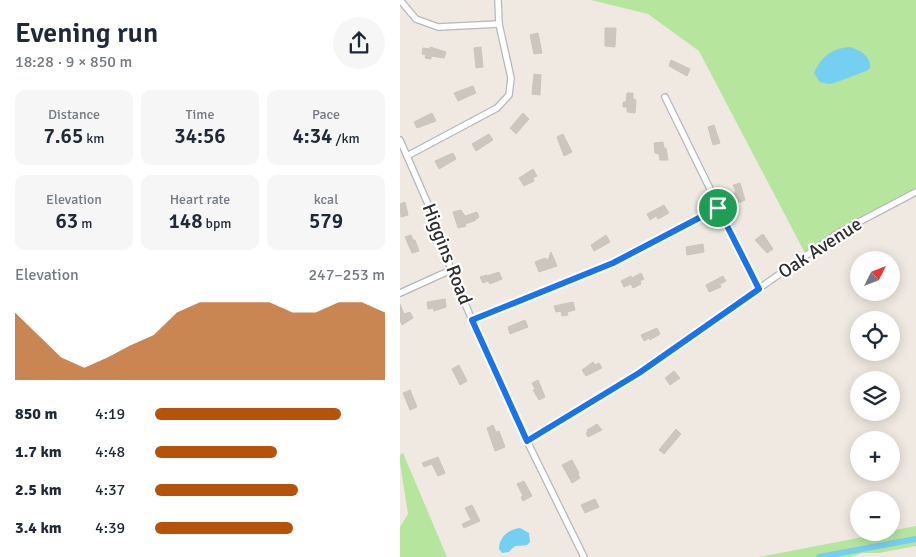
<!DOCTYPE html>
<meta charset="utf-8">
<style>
:root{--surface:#fff;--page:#f6f6f7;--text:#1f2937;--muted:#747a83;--accent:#b45309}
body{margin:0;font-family:Signika,sans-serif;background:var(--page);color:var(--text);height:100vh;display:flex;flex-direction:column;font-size:19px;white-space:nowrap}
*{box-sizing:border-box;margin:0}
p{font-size:16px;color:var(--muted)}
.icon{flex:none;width:28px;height:28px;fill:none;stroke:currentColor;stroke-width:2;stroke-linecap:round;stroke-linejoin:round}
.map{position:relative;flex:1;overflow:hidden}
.details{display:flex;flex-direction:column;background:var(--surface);width:400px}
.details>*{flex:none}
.needle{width:32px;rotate:48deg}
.fabs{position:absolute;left:450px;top:251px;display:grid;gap:10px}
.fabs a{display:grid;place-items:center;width:50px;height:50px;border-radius:50%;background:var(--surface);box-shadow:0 2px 12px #0003;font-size:25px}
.pin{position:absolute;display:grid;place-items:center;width:42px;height:42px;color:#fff;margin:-21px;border:2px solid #fff;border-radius:50%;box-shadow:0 1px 5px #0007}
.round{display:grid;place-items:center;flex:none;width:52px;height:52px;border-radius:26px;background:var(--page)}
.summary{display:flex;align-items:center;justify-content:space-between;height:85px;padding:0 15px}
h1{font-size:28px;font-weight:600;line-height:38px}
.stats{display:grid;grid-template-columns:repeat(3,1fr);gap:8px;height:85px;padding:5px 15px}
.stats div{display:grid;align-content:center;border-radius:10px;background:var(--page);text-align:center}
.stats b{font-size:21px;font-weight:600}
.stats small{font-size:14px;font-weight:400}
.stats p{font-size:14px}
.chart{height:140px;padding:10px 15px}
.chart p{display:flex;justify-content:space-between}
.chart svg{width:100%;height:90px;margin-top:5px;fill:var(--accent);opacity:.7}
ul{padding:0 15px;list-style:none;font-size:16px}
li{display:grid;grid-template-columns:80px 60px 1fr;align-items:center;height:38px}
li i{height:12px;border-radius:6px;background:var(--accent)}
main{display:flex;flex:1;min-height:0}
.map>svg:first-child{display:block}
.green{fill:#b6e59e;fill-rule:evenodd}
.water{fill:#75cff0}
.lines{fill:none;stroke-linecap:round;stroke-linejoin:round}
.canal{stroke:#75cff0;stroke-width:6}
.building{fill:#cbc7bf;stroke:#cbc5ba}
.minor-casing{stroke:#b4b7c1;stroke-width:8}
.minor{stroke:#fff;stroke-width:5.5}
.route-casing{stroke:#fff;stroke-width:10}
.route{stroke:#1a73e8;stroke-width:6}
.labels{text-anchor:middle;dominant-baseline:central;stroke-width:4.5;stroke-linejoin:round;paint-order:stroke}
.street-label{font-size:19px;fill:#2e2e2e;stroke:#fff}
</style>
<main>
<section class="details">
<div class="summary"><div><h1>Evening run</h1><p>18:28 · 9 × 850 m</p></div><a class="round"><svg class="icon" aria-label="share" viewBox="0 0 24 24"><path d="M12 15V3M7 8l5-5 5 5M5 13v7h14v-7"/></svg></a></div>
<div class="stats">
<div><p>Distance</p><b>7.65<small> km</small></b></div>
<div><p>Time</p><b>34:56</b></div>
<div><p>Pace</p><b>4:34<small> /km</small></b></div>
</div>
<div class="stats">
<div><p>Elevation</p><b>63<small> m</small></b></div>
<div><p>Heart rate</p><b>148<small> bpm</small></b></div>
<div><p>kcal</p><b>579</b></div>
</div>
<div class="chart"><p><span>Elevation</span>247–253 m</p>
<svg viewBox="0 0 160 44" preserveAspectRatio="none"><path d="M0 44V11L10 22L20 33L30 38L40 33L50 27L60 22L70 11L80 6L90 6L100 6L110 6L120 11L130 11L140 6L150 6L160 11V44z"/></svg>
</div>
<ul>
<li><b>850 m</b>4:19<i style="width:81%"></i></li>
<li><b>1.7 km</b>4:48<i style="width:53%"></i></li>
<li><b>2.5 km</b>4:37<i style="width:62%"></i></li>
<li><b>3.4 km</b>4:39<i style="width:60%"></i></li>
</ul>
</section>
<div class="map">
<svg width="516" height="557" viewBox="0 0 516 557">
<rect width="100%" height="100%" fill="#efe9e1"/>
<!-- green -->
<g class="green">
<path d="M 191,0 L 516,0 L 516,192 L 438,233 L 406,255 L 299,51 L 248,14 ZM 457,49 L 469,59 L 449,76 L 434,83 Z"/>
<polygon points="3,453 47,557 0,557 0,527 8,514 0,463 0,455"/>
<polygon points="516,526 516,546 511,547 479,553 462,553 451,557 359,557 484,533 491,532 491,531"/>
</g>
<!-- water -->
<g class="water">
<path d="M 450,47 C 460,50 471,56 470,68 L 466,71 L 434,83 L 429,84 L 420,82 L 414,73 C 421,56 433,48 450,47 Z"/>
<path d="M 120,528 L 129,533 L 130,542 L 127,545 C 117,547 116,543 109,552 L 102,553 L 99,549 C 99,537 109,529 120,528 Z"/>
</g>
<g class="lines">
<!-- canal -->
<polyline class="canal" points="419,557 516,539"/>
</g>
<!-- building -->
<g class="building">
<polygon points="205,28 216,28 215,47 205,46"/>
<polygon points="138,33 142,53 134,54 130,35"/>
<polygon points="30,47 46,52 44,58 31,56 31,59 25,58 26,55 22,54 23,48 30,49"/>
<polygon points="81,47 83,67 76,68 74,48"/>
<polygon points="271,60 290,69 287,76 269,66"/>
<polygon points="134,74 141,75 140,95 132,94"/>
<polygon points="73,86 76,93 58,101 54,93"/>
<polygon points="227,93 233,93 233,99 236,100 235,113 227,112 227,107 223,107 223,102 226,102"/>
<polygon points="32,113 36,121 17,128 14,122"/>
<polygon points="123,113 129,119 116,134 110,128"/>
<polygon points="314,125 320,143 313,145 308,127"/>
<polygon points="89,134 93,140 76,151 72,144"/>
<polygon points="163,134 172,152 164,156 157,137"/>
<polygon points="263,142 264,148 266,148 268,160 260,160 259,154 255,153 254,143"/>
<polygon points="53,153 56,159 39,169 35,161"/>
<polygon points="133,169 137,176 133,178 134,181 124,186 119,178"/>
<polygon points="340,183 345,200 338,203 334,192 336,191 333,185"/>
<polygon points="5,202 8,215 1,217 0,204"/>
<polygon points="264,205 269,213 258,219 256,216 250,220 247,214"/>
<polygon points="61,210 65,216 77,212 79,217 74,221 65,224 66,226 58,228 53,212"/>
<polygon points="363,234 373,249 367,253 355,240"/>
<polygon points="11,235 13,240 15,240 19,251 12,253 5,237"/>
<polygon points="206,235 210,242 194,251 191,245"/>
<polygon points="303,244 304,252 287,255 286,247"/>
<polygon points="151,252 157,266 139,272 135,262 145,258 148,260"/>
<polygon points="99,272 102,279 90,284 88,281 83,283 80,277 87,275 87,276"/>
<polygon points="241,273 244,279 240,281 241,284 233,288 231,284 224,287 221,281 231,276 232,278"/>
<polygon points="323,276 326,281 320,284 321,287 309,292 306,285"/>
<polygon points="45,299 46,307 34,311 33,308 28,309 27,302"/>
<polygon points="173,302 175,310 167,312 168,315 162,316 161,311 156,312 154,306"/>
<polygon points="0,304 4,314 10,312 13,318 2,325 0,320"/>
<polygon points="125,320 128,327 110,334 108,327"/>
<polygon points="257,328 260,334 250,340 249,338 244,341 241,335"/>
<polygon points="193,362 195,365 199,363 202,368 186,376 182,370"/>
<polygon points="59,365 67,381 60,385 52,369"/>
<polygon points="274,371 280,378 270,385 265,378"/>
<polygon points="138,380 145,397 139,400 133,390 135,389 132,383"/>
<polygon points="10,390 17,407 10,410 3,393"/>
<polygon points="197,424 202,430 188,437 186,433 188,432 187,430"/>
<polygon points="93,425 96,432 99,431 105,447 95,451 87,428"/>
<polygon points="276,429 281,434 264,454 259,450"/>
<polygon points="38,457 45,473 38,476 32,464 24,467 22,463"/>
<polygon points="172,460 179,473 178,474 180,478 172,483 162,465"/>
<polygon points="124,481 132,496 123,501 121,497 123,496 117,484"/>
<polygon points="195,499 199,507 185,513 181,505"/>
<polygon points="72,505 80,521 64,528 62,524 71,520 65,508"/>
</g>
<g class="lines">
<defs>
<g id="minor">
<polyline points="0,0 16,19 38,27 99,24"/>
<polyline points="265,97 359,289"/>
<polyline points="0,140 31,211 51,270 72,320 127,441 184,557"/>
<polyline points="7,156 97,108 109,95 111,78 99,24 98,0"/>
<polyline points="0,293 51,270"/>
<polyline points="72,320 213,263 318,208"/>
<polyline points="127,441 239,373 438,233 516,192"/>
</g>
</defs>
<!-- minor casing -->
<use href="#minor" class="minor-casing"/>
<!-- minor -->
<use href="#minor" class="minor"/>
</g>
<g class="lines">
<defs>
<polygon id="route" points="318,208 359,289 239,373 127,441 72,320 213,263"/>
</defs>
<!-- route casing -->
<use href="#route" class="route-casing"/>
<!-- route -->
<use href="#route" class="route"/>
</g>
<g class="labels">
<!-- street labels -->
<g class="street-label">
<text transform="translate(420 248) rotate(-33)">Oak Avenue</text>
<text transform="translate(47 254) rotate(69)">Higgins Road</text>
</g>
</g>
</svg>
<div class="fabs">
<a><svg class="needle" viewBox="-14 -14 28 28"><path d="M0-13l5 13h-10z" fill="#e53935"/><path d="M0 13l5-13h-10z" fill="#747a83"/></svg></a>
<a><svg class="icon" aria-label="locate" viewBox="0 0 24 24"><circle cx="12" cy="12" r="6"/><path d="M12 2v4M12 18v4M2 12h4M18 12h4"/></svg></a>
<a><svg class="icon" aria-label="layers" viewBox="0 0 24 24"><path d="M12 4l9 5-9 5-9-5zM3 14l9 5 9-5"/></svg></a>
<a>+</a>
<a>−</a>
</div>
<div class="pin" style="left:318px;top:208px;background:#1e9e55"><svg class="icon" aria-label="arrive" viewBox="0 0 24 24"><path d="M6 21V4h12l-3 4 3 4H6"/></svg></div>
</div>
</main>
